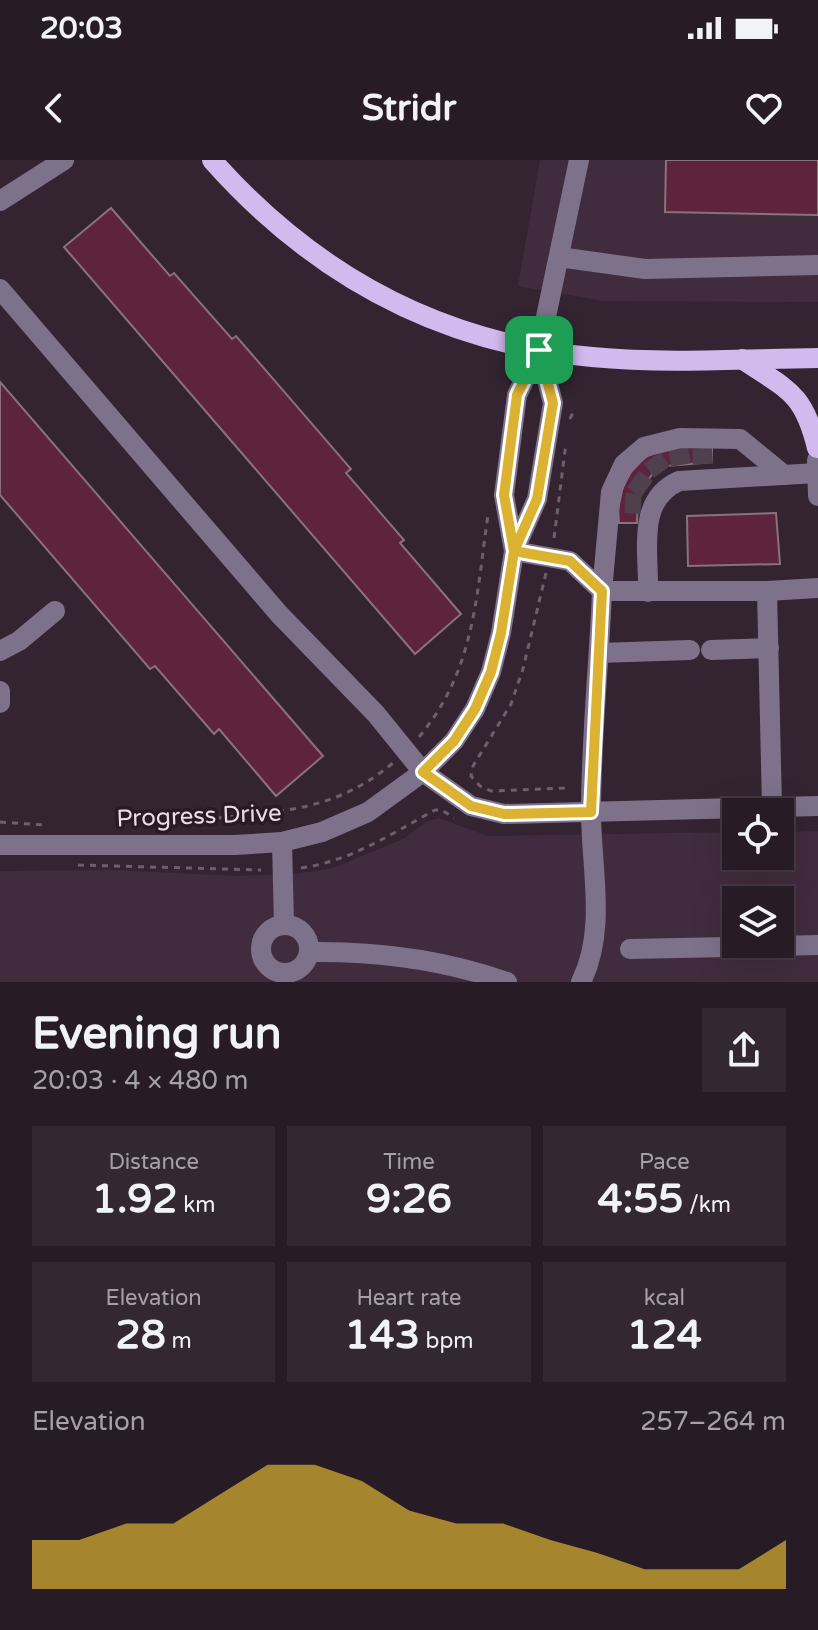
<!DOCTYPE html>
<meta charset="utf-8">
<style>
:root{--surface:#271b26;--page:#332832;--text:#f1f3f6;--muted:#a4a1a7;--line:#433943;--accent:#dcb233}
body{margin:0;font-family:"Varela Round",sans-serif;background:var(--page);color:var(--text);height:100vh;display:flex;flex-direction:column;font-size:30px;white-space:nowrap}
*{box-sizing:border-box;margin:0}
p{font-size:26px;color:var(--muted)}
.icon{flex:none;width:44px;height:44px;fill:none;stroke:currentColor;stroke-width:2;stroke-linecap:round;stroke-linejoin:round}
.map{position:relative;height:822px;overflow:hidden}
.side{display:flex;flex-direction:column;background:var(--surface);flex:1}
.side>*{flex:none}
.buttons{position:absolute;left:722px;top:638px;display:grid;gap:16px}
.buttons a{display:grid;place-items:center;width:72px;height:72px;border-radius:0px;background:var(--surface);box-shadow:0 8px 32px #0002,0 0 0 2px var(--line);font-size:40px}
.pin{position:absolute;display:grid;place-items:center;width:68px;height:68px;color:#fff;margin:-34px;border-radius:16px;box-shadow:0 4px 12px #0006}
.round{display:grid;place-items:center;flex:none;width:84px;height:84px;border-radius:0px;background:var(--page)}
.headline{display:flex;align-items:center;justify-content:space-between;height:136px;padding:0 32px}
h1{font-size:44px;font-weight:700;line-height:60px}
.figures{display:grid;grid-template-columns:repeat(3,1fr);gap:12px;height:136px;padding:8px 32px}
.figures div{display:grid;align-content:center;border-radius:0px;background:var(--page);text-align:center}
.figures b{font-size:40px;font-weight:700}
.figures small{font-size:22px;font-weight:400}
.figures p{font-size:22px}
.chart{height:224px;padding:16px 32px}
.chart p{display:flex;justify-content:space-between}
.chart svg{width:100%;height:144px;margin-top:8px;fill:var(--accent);opacity:.7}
.status{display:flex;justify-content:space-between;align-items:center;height:56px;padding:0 40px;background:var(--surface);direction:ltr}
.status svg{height:22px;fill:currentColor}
header{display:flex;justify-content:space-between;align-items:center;height:104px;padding:0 32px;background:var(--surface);font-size:36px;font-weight:700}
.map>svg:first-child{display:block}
.built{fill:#402c3e;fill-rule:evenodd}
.building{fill:#5e243e;stroke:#8a717a;stroke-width:2}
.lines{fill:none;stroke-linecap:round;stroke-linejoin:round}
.minor-tunnel{stroke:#4f404d;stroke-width:20;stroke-dasharray:20 10;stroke-linecap:butt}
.path{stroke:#6d5f6b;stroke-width:3;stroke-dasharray:6 6;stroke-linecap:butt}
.minor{stroke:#7e728b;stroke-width:20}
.major{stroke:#d2b9ee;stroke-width:20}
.route-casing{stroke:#fff;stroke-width:16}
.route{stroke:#dcb233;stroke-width:10}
.labels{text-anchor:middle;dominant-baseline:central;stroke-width:7;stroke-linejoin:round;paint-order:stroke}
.street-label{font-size:24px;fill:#e9dee7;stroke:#2a1a28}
</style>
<div class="status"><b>20:03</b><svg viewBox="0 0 49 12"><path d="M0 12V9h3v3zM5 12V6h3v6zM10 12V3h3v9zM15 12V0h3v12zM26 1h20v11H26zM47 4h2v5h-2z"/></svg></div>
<header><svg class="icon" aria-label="back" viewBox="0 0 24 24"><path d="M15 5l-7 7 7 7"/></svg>Stridr<svg class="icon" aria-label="heart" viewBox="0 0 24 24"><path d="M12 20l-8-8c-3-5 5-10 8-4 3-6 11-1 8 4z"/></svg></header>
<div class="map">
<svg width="818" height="822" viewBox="0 0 818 822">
<rect width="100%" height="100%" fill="#342432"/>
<!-- built -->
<g class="built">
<polygon points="540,0 818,0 818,142 603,141 518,126"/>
<path d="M 439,658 L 488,676 L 736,672 L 736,696 L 780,696 L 780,672 L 818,671 L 818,822 L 0,822 L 0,711 L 113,710 L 237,716 L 295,714 L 333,708 L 405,678 L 426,662 ZM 736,740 L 780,740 L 780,784 L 736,784 Z"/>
</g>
<!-- building -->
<g class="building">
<polygon points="666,0 818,0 818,55 665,52"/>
<polygon points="111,48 170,116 174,113 232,179 236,176 351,309 346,313 404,380 400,383 461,454 415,494 64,87"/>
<polygon points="0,222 323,596 276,636 219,569 214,574 155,506 150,509 0,335"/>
<polygon points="712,284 712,302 667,306 655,311 638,333 637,363 619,363 618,349 623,326 631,312 645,297 671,286"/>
<polygon points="776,353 780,404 688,406 687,356"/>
</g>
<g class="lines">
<!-- minor-tunnel -->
<g class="minor-tunnel">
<polyline points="678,288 681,305"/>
<polyline points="702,288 703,304"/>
<polyline points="652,298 662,312"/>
<polyline points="633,319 647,329"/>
<polyline points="625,343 641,344"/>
</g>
<!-- path -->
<g class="path">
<polyline points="570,259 575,248"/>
<polyline points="554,378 566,283"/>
<polyline points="546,413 523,509 511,544 473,606 471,616 480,626 491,631 568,628"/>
<path d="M 419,577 C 475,510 476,437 488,355"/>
<polyline points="0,662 44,665"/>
<path d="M 171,665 C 256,648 322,663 394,602"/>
<polyline points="78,705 261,710"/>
<path d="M 301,708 C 351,701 391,674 435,650 L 442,650 L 454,658"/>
</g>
<!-- minor -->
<g class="minor">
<polyline points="0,41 64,0"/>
<polyline points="559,97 645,109 818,105"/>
<polyline points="0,129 279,454 376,554 423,612 471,646 504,654 818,646"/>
<polyline points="817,300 818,336"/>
<polyline points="514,391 504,335 517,235 539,190 579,0"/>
<polyline points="514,391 570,401 602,431"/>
<polyline points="602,431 611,332 624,304 644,287 680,278 740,279 784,315"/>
<polyline points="767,431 772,647"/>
<path d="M 648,432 C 649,391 636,340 679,321 L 817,313"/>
<polyline points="711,490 769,488"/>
<polyline points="0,491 19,481 55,451"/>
<polyline points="599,493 690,490"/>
<polyline points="0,531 0,543"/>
<polyline points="282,682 284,765"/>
<polyline points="0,685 235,685 282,682 322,672 368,652 423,612 454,581 475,549 491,512 501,473 514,391 537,339 553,243 539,190"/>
<circle cx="285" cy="789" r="24"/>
<polyline points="630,789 818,785"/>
<path d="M 309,792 C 377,791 442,799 507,822"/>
<path d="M 581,822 C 607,770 591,708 591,652 C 591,579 599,505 602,431 L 767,431 L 818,428"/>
</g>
<!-- major -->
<g class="major">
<path d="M 212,0 C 313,114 439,183 592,197 C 667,204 743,199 818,198"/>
<path d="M 742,199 C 787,230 803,231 817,288"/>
</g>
</g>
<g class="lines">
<defs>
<polyline id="route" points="539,190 517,235 504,335 514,391 501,473 491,512 475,549 454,581 423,612 471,646 504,654 591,652 602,431 570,401 514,391 537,339 553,243 539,190"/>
</defs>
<!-- route casing -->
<use href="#route" class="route-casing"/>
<!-- route -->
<use href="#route" class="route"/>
</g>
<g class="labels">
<!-- street labels -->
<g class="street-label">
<text transform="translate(199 656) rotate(-2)">Progress Drive</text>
</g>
</g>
</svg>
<div class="buttons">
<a><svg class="icon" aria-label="locate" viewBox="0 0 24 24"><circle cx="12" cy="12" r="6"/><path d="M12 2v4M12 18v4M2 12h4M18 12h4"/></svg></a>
<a><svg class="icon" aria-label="layers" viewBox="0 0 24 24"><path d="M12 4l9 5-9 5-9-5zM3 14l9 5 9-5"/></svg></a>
</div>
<div class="pin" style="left:539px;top:190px;background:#1e9e55"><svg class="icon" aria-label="arrive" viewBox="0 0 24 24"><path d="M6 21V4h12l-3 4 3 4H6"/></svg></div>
</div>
<section class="side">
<div class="headline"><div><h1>Evening run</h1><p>20:03 · 4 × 480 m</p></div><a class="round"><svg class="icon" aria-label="share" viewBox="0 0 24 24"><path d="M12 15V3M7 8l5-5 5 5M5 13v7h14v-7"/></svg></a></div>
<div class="figures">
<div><p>Distance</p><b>1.92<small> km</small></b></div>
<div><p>Time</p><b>9:26</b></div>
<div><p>Pace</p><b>4:55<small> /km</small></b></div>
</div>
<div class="figures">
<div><p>Elevation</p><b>28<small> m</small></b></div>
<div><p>Heart rate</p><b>143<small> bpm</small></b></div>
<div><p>kcal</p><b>124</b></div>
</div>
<div class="chart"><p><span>Elevation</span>257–264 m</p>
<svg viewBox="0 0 160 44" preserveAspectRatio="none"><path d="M0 44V29L10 29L20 24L30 24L40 15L50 6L60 6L70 11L80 20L90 24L100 24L110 29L120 33L130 38L140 38L150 38L160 29V44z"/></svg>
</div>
</section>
